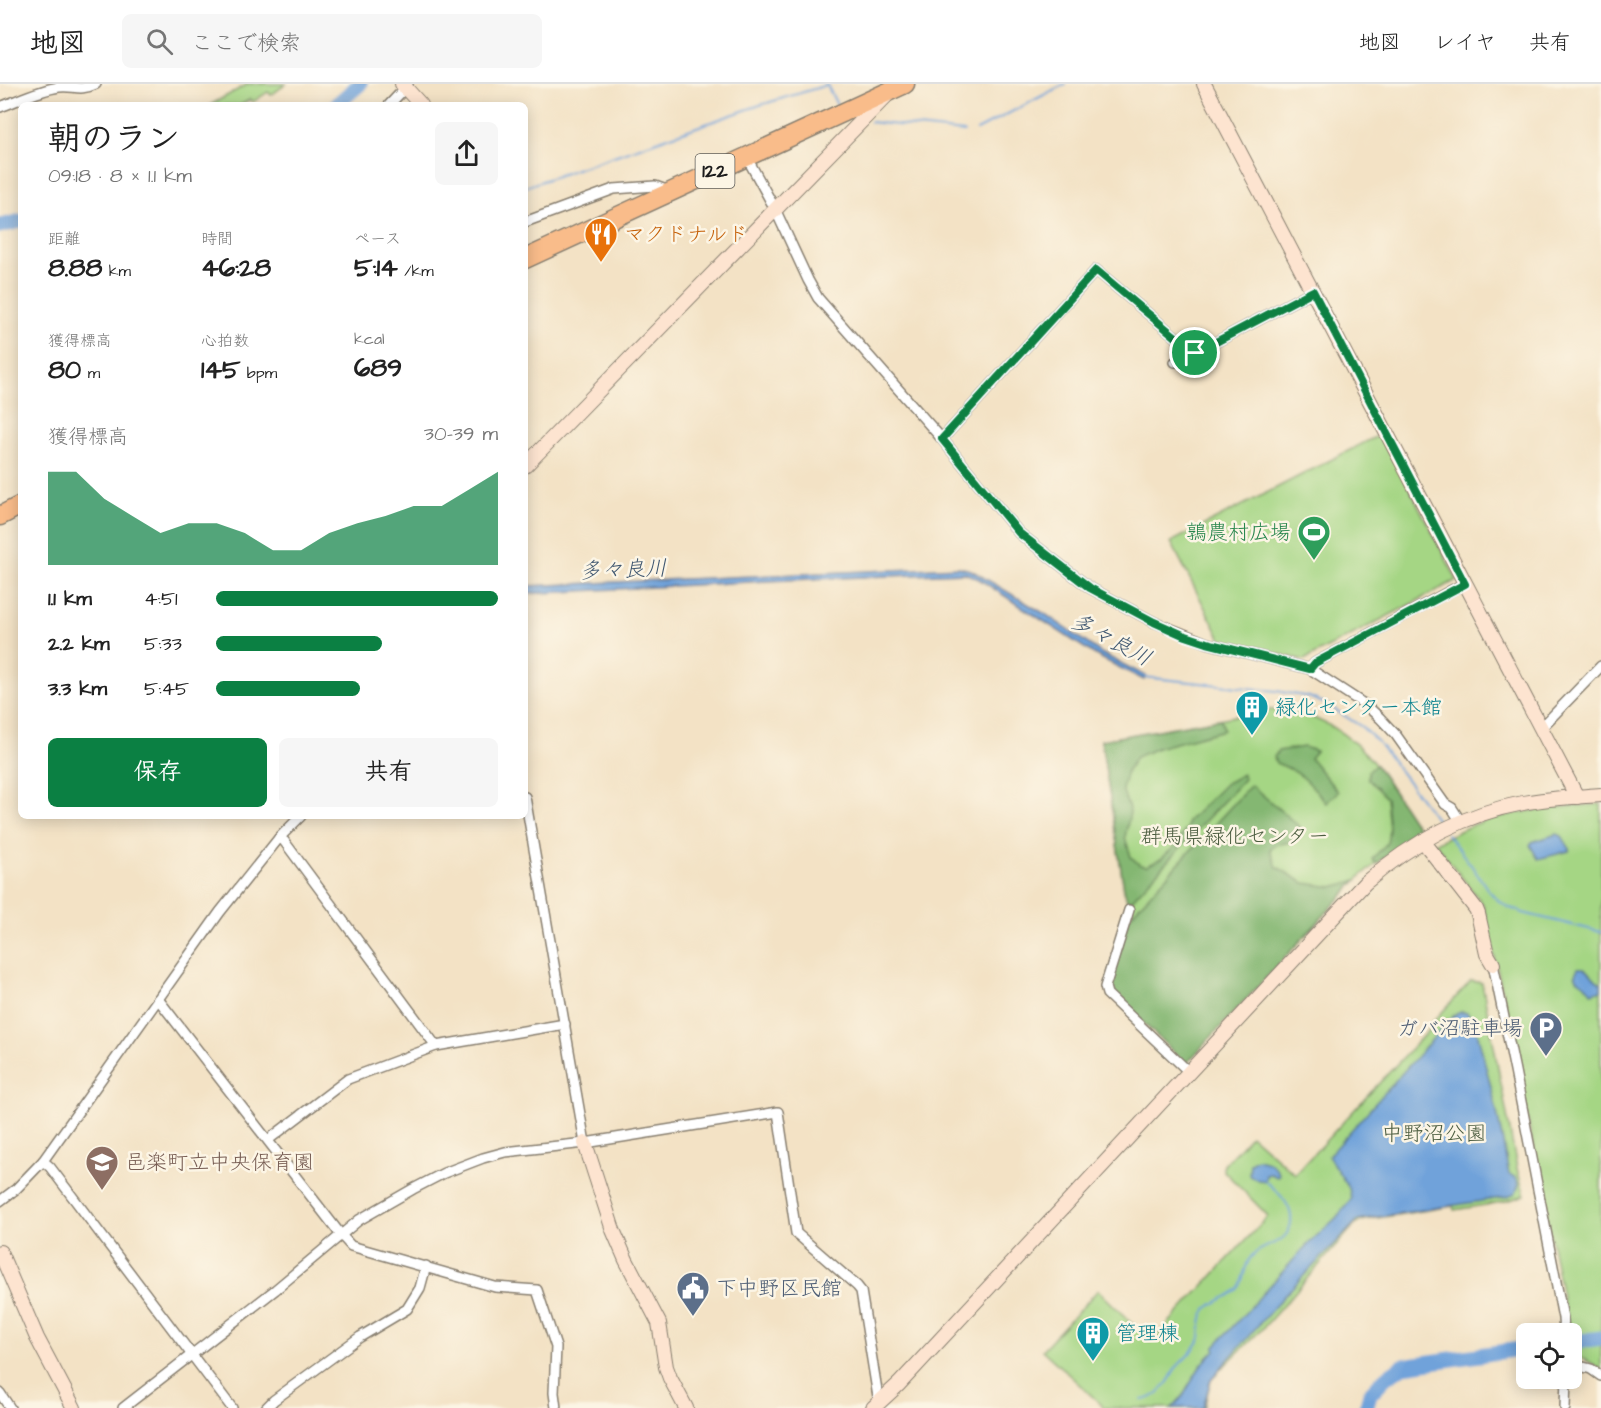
<!DOCTYPE html>
<html lang="ja">
<meta charset="utf-8">
<style>
:root{--surface:#fff;--page:#f6f6f6;--text:#222;--muted:#767676;--line:#e0e0e0;--accent:#0b8043}
body{margin:0;font-family:"Architects Daughter","Klee One",sans-serif;background:var(--page);color:var(--text);height:100vh;display:flex;flex-direction:column;font-size:22px;white-space:nowrap}
*{box-sizing:border-box;margin:0}
p{font-size:20px;color:var(--muted)}
.icon{flex:none;width:33px;height:33px;fill:none;stroke:currentColor;stroke-width:2;stroke-linecap:round;stroke-linejoin:round}
.map{position:relative;flex:1;overflow:hidden}
.sheet{position:absolute;left:18px;top:18px;width:510px;height:717px;display:flex;flex-direction:column;background:var(--surface);border-radius:9px;box-shadow:0 3px 15px #0003}
.sheet>*{flex:none}
.tools{position:absolute;left:1516px;top:1239px;display:grid;gap:12px}
.tools a{display:grid;place-items:center;width:66px;height:66px;border-radius:9px;background:var(--surface);box-shadow:0 3px 15px #0003;font-size:30px}
.pin{position:absolute;display:grid;place-items:center;width:51px;height:51px;color:#fff;margin:-26px;border:3px solid #fff;border-radius:50%;box-shadow:0 2px 6px #0007}
.round{display:grid;place-items:center;flex:none;width:63px;height:63px;border-radius:9px;background:var(--page)}
.summary{display:flex;align-items:center;justify-content:space-between;height:102px;padding:0 30px}
h1{font-size:33px;font-weight:700;line-height:45px}
.metrics{display:grid;grid-template-columns:repeat(3,1fr);gap:9px;height:102px;padding:6px 30px}
.metrics div{display:grid;align-content:center}
.metrics b{font-size:26px;font-weight:700}
.metrics small{font-size:16px;font-weight:400}
.metrics p{font-size:16px}
.chart{height:168px;padding:12px 30px}
.chart p{display:flex;justify-content:space-between}
.chart svg{width:100%;height:108px;margin-top:6px;fill:var(--accent);opacity:.7}
.cta{display:flex;gap:12px;margin-top:auto;padding:12px 30px}
.cta a{flex:1;height:69px;border-radius:9px;background:var(--accent);color:#fff;font-size:24px;font-weight:700;line-height:69px;text-align:center}
.cta a+a{background:var(--page);color:var(--text)}
ul{padding:0 30px;list-style:none;font-size:20px}
li{display:grid;grid-template-columns:96px 72px 1fr;align-items:center;height:45px}
li i{height:15px;border-radius:8px;background:var(--accent)}
header{display:flex;align-items:center;gap:36px;box-sizing:border-box;height:84px;padding:0 30px;background:var(--surface);border-bottom:2px solid var(--line)}
header strong{font-size:28px}
nav{display:flex;gap:33px;margin-inline-start:auto;font-size:21px}
.search{width:420px;height:54px;background:var(--page);display:flex;align-items:center;gap:15px;box-sizing:border-box;padding:0 21px;border-radius:9px;color:var(--muted);font-size:22px}
.map>svg:first-child{display:block}
.green{fill:#a5d684;stroke:#607950;stroke-width:1.5}
.forest{fill:#84b772;stroke:#506a47;stroke-width:1.5}
.water{fill:#6fa2da;stroke:#465f7b;stroke-width:1.5}
.lines{fill:none;stroke-linecap:round;stroke-linejoin:round}
.stream{stroke:#6fa2da;stroke-width:2}
.river{stroke:#6fa2da;stroke-width:15}
.street-casing{stroke:#887f70;stroke-width:12}
.secondary-casing{stroke:#887f70;stroke-width:16}
.highway-casing{stroke:#887f70;stroke-width:21}
.street{stroke:#fff;stroke-width:9}
.secondary{stroke:#fde4d0;stroke-width:14}
.highway{stroke:#f9bc8a;stroke-width:18}
.route-casing{stroke:#fff;stroke-width:12}
.route{stroke:#0b8043;stroke-width:8}
.labels{text-anchor:middle;dominant-baseline:central;stroke-width:5;stroke-linejoin:round;paint-order:stroke}
.shield{fill:#fcf5e5;stroke:#5f5d58;stroke-width:1.5}
.shield-label{font-size:20px;font-weight:bold;fill:#1c1c1c}
.food-label{font-size:21px;fill:#c56008;stroke:#fcf5e5;text-anchor:start}
.leisure-label{font-size:21px;fill:#27864d;stroke:#fcf5e5;text-anchor:end}
.culture-label{font-size:21px;fill:#0d838f;stroke:#fcf5e5;text-anchor:start}
.park-label{font-size:21px;fill:#4c5d40;stroke:#fcf5e5}
.service-label{font-size:21px;fill:#4e5e75;stroke:#fcf5e5;text-anchor:end}
.education-label{font-size:21px;fill:#785e54;stroke:#fcf5e5;text-anchor:start}
.water-label{font-size:22px;font-style:italic;fill:#415871;stroke:#fcf5e5}
</style>
<header>
<strong>地図</strong>
<div class="search"><svg class="icon" aria-label="search" viewBox="0 0 24 24"><circle cx="10" cy="10" r="6"/><path d="M15 15l6 6"/></svg>ここで検索</div>
<nav><a>地図</a><a>レイヤ</a><a>共有</a></nav>
</header>
<div class="map">
<svg width="1601" height="1324" viewBox="0 0 1601 1324">
<rect width="100%" height="100%" fill="#fcf5e5"/>
<filter id="ink" filterUnits="userSpaceOnUse"><feTurbulence type="fractalNoise" baseFrequency=".0167" numOctaves="2"/><feDisplacementMap in="SourceGraphic" scale="12" xChannelSelector="R" yChannelSelector="G"/><feConvolveMatrix kernelMatrix="1 2 1 2 8 2 1 2 1" color-interpolation-filters="sRGB"/></filter>
<filter id="wash" filterUnits="userSpaceOnUse"><feTurbulence type="fractalNoise" baseFrequency=".008" numOctaves="4" result="noise"/><feDisplacementMap in="SourceGraphic" scale="24" xChannelSelector="R" yChannelSelector="G"/><feGaussianBlur stdDeviation="1.35" result="paint"/><feColorMatrix in="noise" values="0 0 0 0 0 0 0 0 0 0 0 0 0 0 0 0 0 1.4 0 .05"/><feComposite in="paint" operator="in"/></filter>
<g filter="url(#wash)">
<rect width="100%" height="100%" fill="#f3e2c5"/>
<!-- green -->
<g class="green">
<polygon points="248,0 286,0 271,11 268,8 253,18 251,15 240,21 210,21"/>
<polygon points="1381,350 1457,496 1304,576 1222,557 1171,458"/>
<path d="M 1269,626 C 1311,624 1352,650 1377,683 C 1392,704 1406,727 1421,749 L 1400,761 L 1362,791 L 1282,875 L 1111,908 L 1133,828 L 1128,820 L 1124,805 L 1101,656 Z"/>
<path d="M 1601,720 L 1601,1286 C 1593,1279 1582,1273 1572,1274 L 1572,1250 L 1569,1249 L 1507,928 L 1483,820 L 1435,759 C 1448,753 1460,746 1473,741 C 1513,726 1559,723 1601,720 Z"/>
<path d="M 1471,897 L 1482,899 L 1518,1089 L 1525,1111 C 1502,1120 1478,1122 1454,1126 L 1453,1122 L 1365,1136 L 1359,1138 L 1351,1145 L 1264,1243 L 1211,1295 L 1204,1324 L 1105,1324 L 1042,1266 L 1098,1206 L 1151,1258 L 1268,1132 L 1224,1087 L 1223,1084 L 1224,1081 L 1251,1051 L 1252,1052 L 1295,1090 L 1433,941 L 1432,939 Z"/>
</g>
<!-- forest -->
<g class="forest">
<polygon points="1221,635 1224,646 1157,664 1136,673 1127,687 1122,705 1130,728 1125,753 1131,773 1140,781 1147,782 1161,775 1173,764 1187,744 1188,737 1226,699 1243,690 1244,695 1128,820 1124,805 1101,656"/>
<path d="M 1304,663 L 1316,667 L 1310,674 L 1338,708 L 1326,719 C 1309,698 1303,689 1276,679 L 1274,673 L 1278,667 Z"/>
<polygon points="1376,681 1421,749 1400,761 1376,780 1372,775 1387,759 1389,746 1386,714 1368,695 1368,687"/>
<polygon points="1251,701 1302,745 1291,758 1275,761 1270,766 1277,783 1304,799 1333,803 1357,796 1186,980 1111,908 1109,903 1129,833"/>
</g>
<!-- water -->
<g class="water">
<polygon points="959,483 971,486 1045,530 1103,570 1146,592 1144,596 1097,572 979,495 965,489 787,496 525,510 525,502"/>
<polygon points="1557,750 1562,752 1570,765 1569,767 1538,775 1530,761 1532,758"/>
<path d="M 1578,884 L 1584,884 C 1591,888 1594,896 1601,899 L 1601,906 L 1593,909 L 1584,900 L 1577,895 L 1575,890 Z"/>
<polygon points="1461,928 1467,929 1475,939 1496,1023 1509,1090 1516,1094 1519,1101 1515,1110 1508,1113 1358,1136 1284,1212 1211,1295 1203,1324 1172,1324 1183,1312 1201,1281 1215,1266 1215,1262 1307,1161 1336,1134 1349,1118 1351,1114 1349,1104 1328,1072 1454,931"/>
<path d="M 1257,1075 C 1267,1077 1275,1079 1279,1090 L 1277,1093 L 1271,1090 L 1266,1091 L 1265,1097 L 1258,1096 L 1249,1091 L 1250,1079 Z"/>
</g>
<g class="lines">
<!-- stream -->
<g class="stream">
<polyline points="870,38 964,48"/>
<polyline points="977,46 1065,0"/>
<polyline points="525,103 757,22 827,1 837,21"/>
<polyline points="1143,593 1277,607 1309,613 1326,620 1362,643 1378,658 1442,743"/>
<polyline points="1447,750 1471,781 1488,806 1499,817 1508,823 1523,829 1601,848"/>
<path d="M 1142,1316 C 1157,1315 1169,1299 1175,1285 C 1181,1278 1195,1266 1199,1257 C 1203,1247 1198,1236 1206,1226 C 1215,1215 1232,1214 1239,1203 C 1245,1193 1244,1181 1251,1173 C 1262,1160 1285,1161 1290,1143 C 1296,1124 1278,1107 1265,1097"/>
</g>
<!-- river -->
<g class="river">
<polyline points="336,21 360,0"/>
<polyline points="0,142 21,137"/>
<polyline points="1572,1258 1601,1254"/>
<polyline points="1366,1324 1370,1310 1385,1294 1403,1282 1527,1264"/>
</g>
</g>
</g>
<g filter="url(#ink)">
<g class="lines">
<defs>
<g id="street">
<polyline points="389,21 408,1"/>
<path d="M 0,23 C 19,16 39,6 59,3 C 74,1 79,8 96,0"/>
<polyline points="746,72 775,125 808,196 818,214 942,355 1019,449 1090,504 1154,538 1207,559 1310,585 1367,622 1380,634 1396,651 1445,720 1452,724 1461,738"/>
<polyline points="525,138 614,105 655,102 669,107"/>
<polyline points="1175,278 1195,269 1313,207"/>
<polyline points="942,355 1096,186 1195,269"/>
<polyline points="1310,585 1315,579 1465,499"/>
<polyline points="1542,643 1601,582"/>
<polyline points="525,713 585,1059"/>
<polyline points="279,754 284,757 436,962"/>
<polyline points="1129,826 1105,903 1107,910 1189,988"/>
<polyline points="1493,880 1515,987 1563,1234 1564,1250"/>
<polyline points="158,915 341,1151 351,1162 495,1203 537,1206 556,1263 554,1309 556,1324"/>
<polyline points="268,1056 348,995 436,962 565,940"/>
<polyline points="43,1077 50,1083 232,1324"/>
<polyline points="0,1117 16,1105 43,1077 220,828 279,754 301,732"/>
<polyline points="1572,1280 1591,1285 1601,1292"/>
<polyline points="0,1309 10,1324"/>
<polyline points="123,1324 275,1206 359,1136 413,1105 444,1089 483,1074 505,1068 585,1059 778,1028 796,1149 857,1202 861,1207 879,1319"/>
<polyline points="266,1324 274,1316 360,1253 407,1225 420,1204 426,1182"/>
<polyline points="1565,1324 1566,1294"/>
</g>
<g id="secondary">
<polyline points="402,0 421,21"/>
<polyline points="1204,0 1577,713"/>
<polyline points="525,382 888,10"/>
<polyline points="1423,757 1476,825 1478,830 1487,870 1493,880"/>
<polyline points="585,1059 613,1146 626,1176 659,1239 666,1283 670,1294 686,1324"/>
<polyline points="0,1168 37,1254 74,1324"/>
<path d="M 873,1324 L 899,1300 L 1365,799 C 1410,760 1464,730 1523,719 C 1549,714 1575,713 1601,711"/>
</g>
<g id="highway">
<polyline points="525,175 905,0"/>
<polyline points="0,432 21,421"/>
</g>
</defs>
<!-- street casing -->
<use href="#street" class="street-casing"/>
<!-- secondary casing -->
<use href="#secondary" class="secondary-casing"/>
<!-- highway casing -->
<use href="#highway" class="highway-casing"/>
<!-- street -->
<use href="#street" class="street"/>
<!-- secondary -->
<use href="#secondary" class="secondary"/>
<!-- highway -->
<use href="#highway" class="highway"/>
</g>
</g>
<g class="lines" filter="url(#ink)">
<defs>
<polygon id="route" points="1096,186 1195,269 1313,207 1465,500 1315,579 1310,585 1207,559 1183,551 1154,538 1090,504 1019,449 942,355"/>
</defs>
<!-- route casing -->
<use href="#route" class="route-casing"/>
<!-- route -->
<use href="#route" class="route"/>
</g>
<!-- icons -->
<defs>
<symbol id="restaurant-pin" viewBox="-11 -11 22 30"><path d="M0 17L-7.5 6A9.5 9.5 0 1 1 7.5 6Z" fill="#e8710a" stroke="#fcf5e5"/><path d="M-5-6h1v4h1v-4h1v4h1v-4h1v5L-1.5 .5V6h-2V.5L-5-1ZM5-6V6H3V1.5H1.5Q1.5-4 5-6Z" fill="#fff"/></symbol>
<symbol id="stadium-pin" viewBox="-11 -11 22 30"><path d="M0 17L-7.5 6A9.5 9.5 0 1 1 7.5 6Z" fill="#2e9e5b" stroke="#fcf5e5"/><path d="M0-5a6.5 5 0 1 0 0 10a6.5 5 0 1 0 0-10ZM-3.5-1.8h7v3.6h-7Z" fill="#fff"/></symbol>
<symbol id="building-pin" viewBox="-11 -11 22 30"><path d="M0 17L-7.5 6A9.5 9.5 0 1 1 7.5 6Z" fill="#0f9aa8" stroke="#fcf5e5"/><path d="M-4-6H4V6H1V3H-1V6H-4ZM-2.5-4.3h1.7v1.8h-1.7ZM.8-4.3h1.7v1.8H.8ZM-2.5-1h1.7V.8h-1.7ZM.8-1h1.7V.8H.8Z" fill="#fff"/></symbol>
<symbol id="parking-pin" viewBox="-11 -11 22 30"><path d="M0 17L-7.5 6A9.5 9.5 0 1 1 7.5 6Z" fill="#5c6f8a" stroke="#fcf5e5"/><path d="M-3.5-5.5H1a3.5 3.5 0 0 1 0 7H-1V5.5H-3.5ZM-1-3.4V-.6H.8a1.4 1.4 0 0 0 0-2.8Z" fill="#fff"/></symbol>
<symbol id="school-pin" viewBox="-11 -11 22 30"><path d="M0 17L-7.5 6A9.5 9.5 0 1 1 7.5 6Z" fill="#8d6e63" stroke="#fcf5e5"/><path d="M0-5L7-2L0 1L-7-2ZM-4 1L0 2.5L4 1V4Q0 6-4 4Z" fill="#fff"/></symbol>
<symbol id="civic-pin" viewBox="-11 -11 22 30"><path d="M0 17L-7.5 6A9.5 9.5 0 1 1 7.5 6Z" fill="#5c6f8a" stroke="#fcf5e5"/><path d="M-.6-6.5H3V-4.5H.6V-3L4-1V1h2V6H-6V1h2V-1L-.6-3ZM-1.2 2.5V6h2.4V2.5Z" fill="#fff"/></symbol>
</defs>
<g fill-rule="evenodd">
<use href="#restaurant-pin" x="582" y="131" width="38" height="52"/>
<use href="#stadium-pin" x="1295" y="429" width="38" height="52"/>
<use href="#building-pin" x="1233" y="604" width="38" height="52"/>
<use href="#parking-pin" x="1527" y="925" width="38" height="52"/>
<use href="#school-pin" x="83" y="1059" width="38" height="52"/>
<use href="#civic-pin" x="674" y="1185" width="38" height="52"/>
<use href="#building-pin" x="1074" y="1230" width="38" height="52"/>
</g>
<g class="labels">
<!-- shield labels -->
<rect class="shield" x="695.5" y="70" width="39" height="34" rx="4.5"/>
<g class="shield-label">
<text x="715" y="87">122</text>
</g>
<!-- food labels -->
<g class="food-label">
<text x="624" y="150">マクドナルド</text>
</g>
<!-- leisure labels -->
<g class="leisure-label">
<text x="1291" y="448">鶉農村広場</text>
</g>
<!-- culture labels -->
<g class="culture-label">
<text x="1275" y="623">緑化センター本館</text>
<text x="1116" y="1249">管理棟</text>
</g>
<!-- park labels -->
<g class="park-label">
<text x="1235" y="752">群馬県緑化センター</text>
<text x="1434" y="1049">中野沼公園</text>
</g>
<!-- service labels -->
<g class="service-label">
<text x="1523" y="944">ガバ沼駐車場</text>
<text x="716" y="1204" text-anchor="start">下中野区民館</text>
</g>
<!-- education labels -->
<g class="education-label">
<text x="125" y="1078">邑楽町立中央保育園</text>
</g>
<!-- water labels -->
<g class="water-label">
<text transform="translate(623 486) rotate(-2)">多々良川</text>
<text transform="translate(1111 556) rotate(28)">多々良川</text>
</g>
</g>
</svg>
<div class="tools">
<a><svg class="icon" aria-label="locate" viewBox="0 0 24 24"><circle cx="12" cy="12" r="6"/><path d="M12 2v4M12 18v4M2 12h4M18 12h4"/></svg></a>
</div>
<div class="pin" style="left:1195px;top:269px;background:#1e9e55"><svg class="icon" aria-label="arrive" viewBox="0 0 24 24"><path d="M6 21V4h12l-3 4 3 4H6"/></svg></div>
<section class="sheet">
<div class="summary"><div><h1>朝のラン</h1><p>09:18 · 8 × 1.1 km</p></div><a class="round"><svg class="icon" aria-label="share" viewBox="0 0 24 24"><path d="M12 15V3M7 8l5-5 5 5M5 13v7h14v-7"/></svg></a></div>
<div class="metrics">
<div><p>距離</p><b>8.88<small> km</small></b></div>
<div><p>時間</p><b>46:28</b></div>
<div><p>ペース</p><b>5:14<small> /km</small></b></div>
</div>
<div class="metrics">
<div><p>獲得標高</p><b>80<small> m</small></b></div>
<div><p>心拍数</p><b>145<small> bpm</small></b></div>
<div><p>kcal</p><b>689</b></div>
</div>
<div class="chart"><p><span>獲得標高</span>30–39 m</p>
<svg viewBox="0 0 160 44" preserveAspectRatio="none"><path d="M0 44V6L10 6L20 17L30 24L40 31L50 27L60 27L70 31L80 38L90 38L100 31L110 27L120 24L130 20L140 20L150 13L160 6V44z"/></svg>
</div>
<ul>
<li><b>1.1 km</b>4:51<i style="width:100%"></i></li>
<li><b>2.2 km</b>5:33<i style="width:59%"></i></li>
<li><b>3.3 km</b>5:45<i style="width:51%"></i></li>
</ul>
<div class="cta"><a>保存</a><a>共有</a></div>
</section>
</div>
